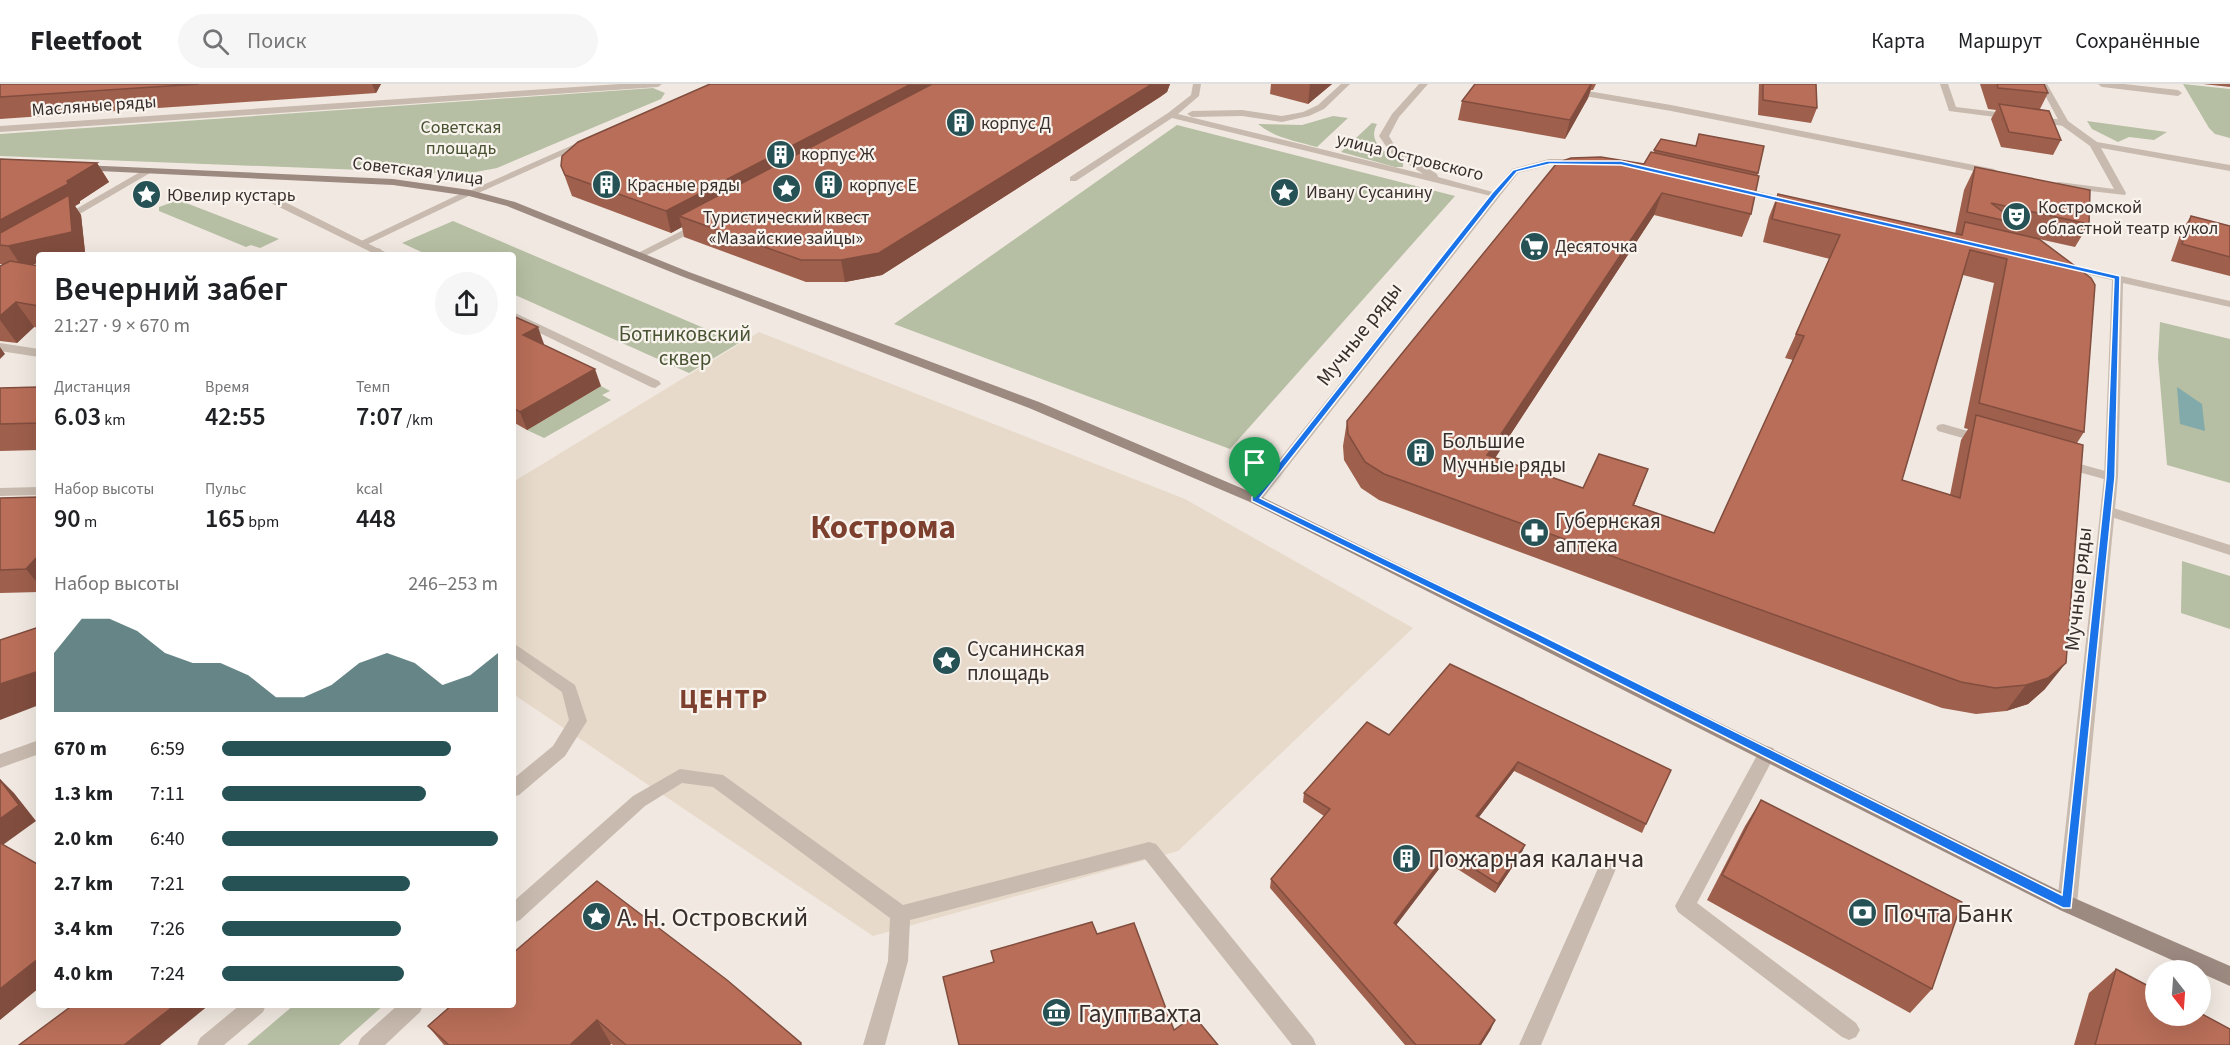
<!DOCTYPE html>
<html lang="ru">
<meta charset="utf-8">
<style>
:root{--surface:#fff;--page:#f6f6f6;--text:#202124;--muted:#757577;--line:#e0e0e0;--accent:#265255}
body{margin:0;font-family:"Source Sans 3",sans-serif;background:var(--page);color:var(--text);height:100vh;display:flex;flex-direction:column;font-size:22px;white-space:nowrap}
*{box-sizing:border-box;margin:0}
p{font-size:20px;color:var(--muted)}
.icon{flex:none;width:33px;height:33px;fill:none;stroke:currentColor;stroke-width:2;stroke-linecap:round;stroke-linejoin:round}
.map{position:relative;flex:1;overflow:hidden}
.drawer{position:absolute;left:36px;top:168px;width:480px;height:756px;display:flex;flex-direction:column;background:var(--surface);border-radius:6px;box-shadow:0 6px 24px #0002}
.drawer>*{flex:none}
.needle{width:39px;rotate:163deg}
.controls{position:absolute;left:2145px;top:876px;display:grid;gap:12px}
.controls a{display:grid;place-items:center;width:66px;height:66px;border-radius:50%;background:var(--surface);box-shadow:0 6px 24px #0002;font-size:30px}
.pin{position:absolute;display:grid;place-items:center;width:51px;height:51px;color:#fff;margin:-62px -26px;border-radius:50% 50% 50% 0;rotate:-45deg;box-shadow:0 0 6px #0007}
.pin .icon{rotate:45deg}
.round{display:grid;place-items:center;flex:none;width:63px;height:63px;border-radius:32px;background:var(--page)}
.headline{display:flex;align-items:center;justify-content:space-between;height:102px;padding:0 18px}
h1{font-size:33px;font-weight:600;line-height:45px}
.metrics{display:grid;grid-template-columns:repeat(3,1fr);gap:9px;height:102px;padding:6px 18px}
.metrics div{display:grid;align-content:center}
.metrics b{font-size:26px;font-weight:600}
.metrics small{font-size:16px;font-weight:400}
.metrics p{font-size:16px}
.chart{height:168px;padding:12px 18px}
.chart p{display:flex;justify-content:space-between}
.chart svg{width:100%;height:108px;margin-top:6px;fill:var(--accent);opacity:.7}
ul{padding:0 18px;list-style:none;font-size:20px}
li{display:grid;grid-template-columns:96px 72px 1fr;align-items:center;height:45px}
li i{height:15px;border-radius:8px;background:var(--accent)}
header{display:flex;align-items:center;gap:36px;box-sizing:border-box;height:84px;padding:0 30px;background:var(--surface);border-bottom:2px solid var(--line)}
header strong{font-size:28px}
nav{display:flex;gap:33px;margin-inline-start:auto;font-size:21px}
.search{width:420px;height:54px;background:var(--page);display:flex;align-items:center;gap:15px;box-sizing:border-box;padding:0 21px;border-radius:33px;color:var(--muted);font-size:22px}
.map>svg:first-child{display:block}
.green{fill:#b6bfa3}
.plaza{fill:#e7daca}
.water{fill:#83aaab}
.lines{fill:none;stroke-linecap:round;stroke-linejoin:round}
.service{fill:#c8baae;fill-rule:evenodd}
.minor{fill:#c8baae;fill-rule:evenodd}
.tertiary{fill:#c8baae;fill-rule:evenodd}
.secondary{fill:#9c8980;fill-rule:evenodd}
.wall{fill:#9e5f4c;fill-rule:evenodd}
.shaded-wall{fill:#814d3e}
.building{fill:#b86e58;stroke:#814d3e;stroke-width:1.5}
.route{fill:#1a73e8;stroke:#fff;stroke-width:1.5;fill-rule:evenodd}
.labels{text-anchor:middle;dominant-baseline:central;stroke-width:4.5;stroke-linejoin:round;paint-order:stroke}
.far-street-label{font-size:18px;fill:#382f2c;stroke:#f9f3ee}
.far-poi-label{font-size:18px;fill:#382f2c;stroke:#f9f3ee;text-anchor:start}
.far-park-label{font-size:18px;fill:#485332;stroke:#f9f3ee}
.park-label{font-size:21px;fill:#485332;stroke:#f9f3ee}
.street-label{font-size:21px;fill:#382f2c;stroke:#f9f3ee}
.poi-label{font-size:21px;fill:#382f2c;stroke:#f9f3ee;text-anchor:start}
.near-poi-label{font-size:26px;fill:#382f2c;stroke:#f9f3ee;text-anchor:start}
.district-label{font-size:27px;font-weight:bold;letter-spacing:1.5px;fill:#7d402e;stroke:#f9f3ee}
.town-label{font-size:33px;font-weight:bold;fill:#7d402e;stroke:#f9f3ee}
</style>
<header>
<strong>Fleetfoot</strong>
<div class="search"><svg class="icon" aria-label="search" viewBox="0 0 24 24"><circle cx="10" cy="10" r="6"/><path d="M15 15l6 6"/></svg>Поиск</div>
<nav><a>Карта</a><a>Маршрут</a><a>Сохранённые</a></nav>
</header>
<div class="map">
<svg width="2230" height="961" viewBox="0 0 2230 961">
<rect width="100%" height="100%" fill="#f1e9e1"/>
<!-- green -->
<g class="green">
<polygon points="2183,0 2230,5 2230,54 2215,50 2209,44"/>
<polygon points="653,4 665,9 661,15 497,84 465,90 0,72 0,50"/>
<path d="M 1333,32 L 1348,34 L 1317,63 C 1296,57 1275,54 1258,40 L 1302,41 Z"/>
<polygon points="2087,37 2167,48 2154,56 2129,53 2118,58 2092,45"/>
<path d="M 1372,39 L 1377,40 C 1366,60 1389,70 1403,79 L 1403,83 L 1395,83 L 1341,68 Z"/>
<polygon points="1177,41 1455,112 1230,365 894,240"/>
<polygon points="181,117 279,155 260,164 251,161 246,163 159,127 159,123 173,118"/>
<polygon points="453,137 739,259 689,289 513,210 513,171 428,171 402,159"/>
<polygon points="2160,238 2230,255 2230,399 2167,381 2158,274"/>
<polygon points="601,302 610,307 602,311 611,316 544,354 527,346"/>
<polygon points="2182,477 2230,492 2230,545 2181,529"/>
<polygon points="294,921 384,921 339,961 247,961"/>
</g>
<!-- plaza -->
<polygon class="plaza" points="759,248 1185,415 1413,544 1178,767 873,852 513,610 513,398"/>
<!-- water -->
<polygon class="water" points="2177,303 2202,320 2205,347 2180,340"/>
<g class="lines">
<!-- service -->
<g class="service">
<polygon points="1940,0 1948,0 1956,23 2064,36 2069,39 2064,42 1949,27"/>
<polygon points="2098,0 2124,0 2178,6 2182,9 2178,12 2102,3"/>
<polygon points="147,84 150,85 150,89 66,138 57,136"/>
<polygon points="466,107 475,109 366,161 362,162 357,159"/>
<polygon points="699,138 703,139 703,143 643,173 635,173 634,171"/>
<polygon points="377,164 381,165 381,169 363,171"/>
<polygon points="0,259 39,265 39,273 0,267"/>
<polygon points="1943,340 1989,353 1991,356 1984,360 1938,347 1936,344 1938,341"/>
<polygon points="2062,375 2116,390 2118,393 2111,397 2057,382 2055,379 2057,376"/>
<polygon points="2107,422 2230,461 2230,471 2102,430 2100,427 2102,424"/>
<polygon points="1767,662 1773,664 1776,669 1697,819 1856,939 1860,946 1856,953 1849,956 1842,953 1678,828 1675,822 1761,664"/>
<polygon points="1609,772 1616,774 1618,780 1541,961 1519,961 1600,780 1602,774"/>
</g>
<!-- minor -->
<g class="minor">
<polygon points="620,0 662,0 658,3 0,48 0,42"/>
<polygon points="1193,0 1201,0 1199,12 1178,30 1423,90 1390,68 1379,52 1392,30 1419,0 1428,0 1399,33 1389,52 1396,64 1437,90 1438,93 1500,110 1495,113 1172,34 1076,97 1070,97 1070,93 1168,29 1191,11"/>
<polygon points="1341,0 1350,0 1324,25 1309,32 1282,38 1242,32 1192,33 1187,30 1192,27 1242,26 1282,32 1303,28 1318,21"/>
<polygon points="2039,0 2047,0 2068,37 2097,58 2230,81 2230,87 2101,64 2126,109 2125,111 2055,103 2055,99 2059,98 2114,105 2090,62 2061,41"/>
<polygon points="1570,4 1671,21 1994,85 1999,88 1994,91 1671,27 1567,9 1566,7"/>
<polygon points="584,56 592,58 474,111 465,109"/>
<polygon points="269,114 277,114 391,171 377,171 269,118"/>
<polygon points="513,228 659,297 661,300 655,304 651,303 513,236"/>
</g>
<!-- tertiary -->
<g class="tertiary">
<polygon points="1549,75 1580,75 1585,78 1580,81 1549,81 1518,89 1260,418 1250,418 1248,415 1250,412 1512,85"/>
<polygon points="1736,102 1799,117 1800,119 1795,122 1732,107 1732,103"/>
<polygon points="2060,178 2230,217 2230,223 2123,199 2118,393 2077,820 2074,826 2067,829 2060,826 2057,820 2104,393 2112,196 2056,183 2056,179"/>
<polygon points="39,403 39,411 0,412 0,404"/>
<polygon points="513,559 575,601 587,637 565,672 519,711 513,713 513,695 553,662 569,636 562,608 513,573"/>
<polygon points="39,656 39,670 0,684 0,670"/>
<polygon points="680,685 723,691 903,821 1149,758 1156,760 1313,954 1316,961 1292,961 1145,775 910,836 908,877 885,961 863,961 888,877 890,834 713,703 682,699 645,722 520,836 513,839 513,818 633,712"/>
<polygon points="240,921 266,921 263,928 224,961 197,961 200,954"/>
<polygon points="398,921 423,921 420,928 385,961 358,961 361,954"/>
</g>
<!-- secondary -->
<polygon class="secondary" points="81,81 393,95 470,106 515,118 689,188 1039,318 1260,412 2074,814 2230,882 2230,902 2060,826 1250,418 1029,324 681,192 507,122 469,112 393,101 78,86 78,82"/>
</g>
<!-- wall -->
<g class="wall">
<polygon points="0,0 381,0 376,9 0,35"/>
<polygon points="710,0 1170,0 1167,8 1160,13 882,191 845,198 806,198 684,153 682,143 671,149 572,112 561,82"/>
<polygon points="1271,0 1332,0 1308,20 1270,10"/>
<polygon points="1475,0 1596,0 1593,6 1591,6 1588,14 1565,55 1458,36 1462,17"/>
<polygon points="1759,0 1816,0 1817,24 1811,39 1758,31"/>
<polygon points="1980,0 2044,0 2048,9 2040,25 2061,56 2053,71 2001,63 1991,35 1996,26 1988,25"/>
<polygon points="2203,0 2230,0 2230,3"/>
<path d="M 1654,66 L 1758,89 L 1751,130 L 1742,153 L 1654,131 L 1495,374 L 1583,404 L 1638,411 L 1634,421 L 1714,449 L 1793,276 L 1785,274 L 1830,175 L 1763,158 L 1769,133 L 1778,110 L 1955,150 L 1964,106 L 1975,83 L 2089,140 L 2075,163 L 2039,155 L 2084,348 L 2077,359 L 2045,605 L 2028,620 L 2006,627 L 1976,630 L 1942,624 L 1379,416 L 1361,404 L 1344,376 L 1343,362 L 1347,337 L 1644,80 L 1654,68 ZM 1963,191 L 1994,199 L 1964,344 L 1968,345 L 1961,356 L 1950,411 L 1902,396 Z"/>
<polygon points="0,75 97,79 109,98 80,117 80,119 75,122 81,131 85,168 71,171 39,171 31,180 39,182 39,244 34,243 17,259 0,257 0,182 3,180 0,180"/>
<polygon points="2191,132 2230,142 2230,192 2171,177 2181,148"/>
<polygon points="513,232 544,260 543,261 601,302 527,346 513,338"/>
<polygon points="39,303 39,366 0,367 0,304"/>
<polygon points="39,413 39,508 0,509 0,414"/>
<polygon points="1450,580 1646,740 1642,749 1514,687 1479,733 1525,761 1521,770 1495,809 1445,777 1396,841 1491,945 1481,961 1405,961 1270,804 1271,795 1324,732 1303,718 1304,709 1389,651"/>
<polygon points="1761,716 1932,905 1910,929 1707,816 1745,742"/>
<polygon points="2116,885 2230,961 2074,961 2089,909"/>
<polygon points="452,921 801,959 802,961 613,961 611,960 610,961 444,961 428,942"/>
</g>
<!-- shaded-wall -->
<g class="shaded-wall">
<polygon points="372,0 381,0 376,9"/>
<polygon points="911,0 949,0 679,132 682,143 671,149 666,127"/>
<polygon points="1152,0 1170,0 1167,8 1160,13 882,191 845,198 841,176"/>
<polygon points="1310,0 1332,0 1308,20"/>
<polygon points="1591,0 1592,0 1588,14 1565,55 1570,36"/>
<polygon points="97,79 109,98 80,117 80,119 75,122 81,131 85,168 71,171 39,171 39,179 22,183 8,162 0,161 0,136"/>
<polygon points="1662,109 1654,131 1480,397 1487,371"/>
<polygon points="16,218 34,243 17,259 0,236 0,232"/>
<polygon points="538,243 544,260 530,268 523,251"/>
<polygon points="0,263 5,270 0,275"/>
<polygon points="595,285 601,302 527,346 520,328"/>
<polygon points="1648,385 1638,411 1623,447 1633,421"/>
<polygon points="39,471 39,501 26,485"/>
<polygon points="2066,579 2045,605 2028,620 2006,627 2026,601"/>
<polygon points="39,587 39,621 0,636 0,600"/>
<polygon points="1518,678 1514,687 1473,741 1476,732"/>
<polygon points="0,695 14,709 36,737 0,763"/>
<polygon points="1525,761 1521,770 1495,809 1498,800"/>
<polygon points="1448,768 1445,777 1391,848 1394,839"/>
<polygon points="39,874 39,904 0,936 0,905"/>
<polygon points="175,921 209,921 160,961 124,961"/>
<polygon points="597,936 611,960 610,961 570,961"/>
<polygon points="1495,936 1491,945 1481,961 1479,961"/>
</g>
<!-- building -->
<g class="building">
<polygon points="0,0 199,0 0,13"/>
<polygon points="710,0 911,0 666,127 565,91 561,82 562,72 578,58"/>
<polygon points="932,0 1152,0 879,169 841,176 801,176 679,132"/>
<polygon points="1475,0 1591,0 1570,36 1462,17"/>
<polygon points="1763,0 1816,0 1817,24 1763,16"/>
<polygon points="1997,0 2044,0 2048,9 1998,4"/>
<polygon points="1999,20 2049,27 2061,56 2009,48"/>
<polygon points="1699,50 1764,62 1758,89 1654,66 1661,55 1696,62"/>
<polygon points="1651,68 1759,92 1751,130 1662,109 1487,371 1583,404 1599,370 1648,385 1633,421 1714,449 1804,252 1796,250 1840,151 1772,135 1778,110 1962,151 1965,138 2039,155 2091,194 2095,201 2084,348 1979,319 2007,175 1970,166 1902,396 1960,414 1976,331 2083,361 2066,579 2048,594 2026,601 1995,604 1961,598 1384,390 1365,378 1348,350 1347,337 1557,79 1571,74 1601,73 1644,80"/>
<polygon points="0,75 97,79 67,97 68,100 0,136"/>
<polygon points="1975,83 2090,106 2089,140 1991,119 2019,140 1967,128"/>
<polygon points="69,111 72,148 8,162 0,161 0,149"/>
<polygon points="2191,132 2230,142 2230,173 2182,160"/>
<polygon points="10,177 39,182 39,222 16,218 0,232 0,182"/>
<polygon points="513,232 538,243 523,251 595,285 520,328 513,324"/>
<polygon points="39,303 39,339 0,340 0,304"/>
<polygon points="39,413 39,471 26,485 0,486 0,414"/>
<polygon points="39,543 39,587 0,600 0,556"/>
<polygon points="1450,580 1671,686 1646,740 1518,678 1476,732 1525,761 1498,800 1448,768 1394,839 1495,936 1479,961 1416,961 1271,795 1330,725 1304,709 1367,638 1389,651"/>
<polygon points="0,696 19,721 0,735"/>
<polygon points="1761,716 1962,818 1932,905 1722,791"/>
<polygon points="0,759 39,781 39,874 0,905"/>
<polygon points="597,797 727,896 801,959 800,961 626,961 597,936 570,961 449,961 428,942 452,921 513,921 513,869"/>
<polygon points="1092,838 1097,850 1134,839 1174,946 1194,932 1218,961 959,961 943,893 994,878 991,867"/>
<polygon points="2116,885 2156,906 2156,932 2200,932 2200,929 2230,945 2230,961 2095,961"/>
<polygon points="73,921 175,921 124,961 19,961"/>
</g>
<!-- route -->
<path class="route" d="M 1547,77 L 1621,77 L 2120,192 L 2115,393 L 2071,824 L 2063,824 L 1534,556 L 1252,417 L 1252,413 L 1492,109 L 1513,86 ZM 1550,80 L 1621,81 L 2114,195 L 2106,393 L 2062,811 L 1541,551 L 1260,414 L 1497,112 L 1517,88 Z"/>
<!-- icons -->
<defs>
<symbol id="building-disc" viewBox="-11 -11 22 22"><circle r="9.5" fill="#265255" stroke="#f9f3ee"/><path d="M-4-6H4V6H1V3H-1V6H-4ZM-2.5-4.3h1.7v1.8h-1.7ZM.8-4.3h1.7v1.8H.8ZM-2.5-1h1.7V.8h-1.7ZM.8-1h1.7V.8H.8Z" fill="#fff"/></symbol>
<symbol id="sight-disc" viewBox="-11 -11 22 22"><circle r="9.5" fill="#265255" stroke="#f9f3ee"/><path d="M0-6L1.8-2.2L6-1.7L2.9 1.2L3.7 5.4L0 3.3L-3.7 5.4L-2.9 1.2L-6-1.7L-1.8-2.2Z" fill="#fff"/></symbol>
<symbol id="theatre-disc" viewBox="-11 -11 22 22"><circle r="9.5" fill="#265255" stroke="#f9f3ee"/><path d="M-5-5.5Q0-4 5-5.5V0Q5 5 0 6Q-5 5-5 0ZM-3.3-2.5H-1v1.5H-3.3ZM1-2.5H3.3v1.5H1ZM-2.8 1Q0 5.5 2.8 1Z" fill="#fff"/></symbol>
<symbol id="supermarket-disc" viewBox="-11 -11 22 22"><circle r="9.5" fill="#265255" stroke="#f9f3ee"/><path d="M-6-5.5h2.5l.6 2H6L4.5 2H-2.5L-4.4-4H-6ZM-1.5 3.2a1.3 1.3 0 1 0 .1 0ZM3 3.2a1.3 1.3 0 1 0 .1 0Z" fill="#fff"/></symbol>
<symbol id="pharmacy-disc" viewBox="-11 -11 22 22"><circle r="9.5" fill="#265255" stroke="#f9f3ee"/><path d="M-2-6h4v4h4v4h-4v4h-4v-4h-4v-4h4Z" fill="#fff"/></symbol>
<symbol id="bank-disc" viewBox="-11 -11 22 22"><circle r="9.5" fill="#265255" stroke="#f9f3ee"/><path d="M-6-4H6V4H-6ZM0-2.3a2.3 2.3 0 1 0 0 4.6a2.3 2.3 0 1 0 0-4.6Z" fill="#fff"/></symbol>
<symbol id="museum-disc" viewBox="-11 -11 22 22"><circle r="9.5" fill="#265255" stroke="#f9f3ee"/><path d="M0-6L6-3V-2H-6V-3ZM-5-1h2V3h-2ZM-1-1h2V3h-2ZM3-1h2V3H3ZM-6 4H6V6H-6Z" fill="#fff"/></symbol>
</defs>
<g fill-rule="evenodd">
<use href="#building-disc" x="944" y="22" width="33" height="33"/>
<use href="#building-disc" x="764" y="54" width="33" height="33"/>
<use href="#building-disc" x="590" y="84" width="33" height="33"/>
<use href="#building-disc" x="812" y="84" width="33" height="33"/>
<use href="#sight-disc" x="770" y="88" width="33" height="33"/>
<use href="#sight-disc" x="1268" y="92" width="33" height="33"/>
<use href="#sight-disc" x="130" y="94" width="33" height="33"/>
<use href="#theatre-disc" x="2000" y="116" width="33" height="33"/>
<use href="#supermarket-disc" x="1518" y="146" width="33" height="33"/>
<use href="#building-disc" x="1404" y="352" width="33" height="33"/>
<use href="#pharmacy-disc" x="1518" y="432" width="33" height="33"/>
<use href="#sight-disc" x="930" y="560" width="33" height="33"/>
<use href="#building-disc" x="1390" y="758" width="33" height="33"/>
<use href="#bank-disc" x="1846" y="812" width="33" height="33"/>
<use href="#sight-disc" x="580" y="816" width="33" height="33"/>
<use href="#museum-disc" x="1040" y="912" width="33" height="33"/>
</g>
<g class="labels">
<!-- far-street labels -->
<g class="far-street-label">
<text transform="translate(94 22) rotate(-4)">Масляные ряды</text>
<text transform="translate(1410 73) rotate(14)">улица Островского</text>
<text transform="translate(418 87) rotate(7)">Советская улица</text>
</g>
<!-- far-poi labels -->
<g class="far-poi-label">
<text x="981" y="39">корпус Д</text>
<text x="801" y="70">корпус Ж</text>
<text x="627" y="101">Красные ряды</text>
<text x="849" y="101">корпус Е</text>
<text x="1306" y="108">Ивану Сусанину</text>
<text x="167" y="111">Ювелир кустарь</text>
<text x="2038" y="123">Костромской<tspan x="2038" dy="21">областной театр кукол</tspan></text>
<text x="786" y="133" text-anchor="middle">Туристический квест<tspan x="786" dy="21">«Мазайские зайцы»</tspan></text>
<text x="1555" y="162">Десяточка</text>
</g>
<!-- far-park labels -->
<g class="far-park-label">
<text x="461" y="43">Советская<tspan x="461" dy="21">площадь</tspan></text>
</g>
<!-- park labels -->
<g class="park-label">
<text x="685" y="250">Ботниковский<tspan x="685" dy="24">сквер</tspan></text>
</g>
<!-- street labels -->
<g class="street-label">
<text transform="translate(1359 250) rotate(-52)">Мучные ряды</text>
<text transform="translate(2078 505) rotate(-84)">Мучные ряды</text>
</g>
<!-- poi labels -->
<g class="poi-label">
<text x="1442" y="357">Большие<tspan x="1442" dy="24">Мучные ряды</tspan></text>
<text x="1555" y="437">Губернская<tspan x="1555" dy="24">аптека</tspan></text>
<text x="967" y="565">Сусанинская<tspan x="967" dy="24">площадь</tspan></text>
</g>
<!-- near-poi labels -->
<g class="near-poi-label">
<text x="1428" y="774">Пожарная каланча</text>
<text x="1883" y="829">Почта Банк</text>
<text x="617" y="833">А. Н. Островский</text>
<text x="1078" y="929">Гауптвахта</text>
</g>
<!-- district labels -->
<g class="district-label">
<text x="724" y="615">ЦЕНТР</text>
</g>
<!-- town labels -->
<g class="town-label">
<text x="883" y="443">Кострома</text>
</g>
</g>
</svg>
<div class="controls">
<a><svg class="needle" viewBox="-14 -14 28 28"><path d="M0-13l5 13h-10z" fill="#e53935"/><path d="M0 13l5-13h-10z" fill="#757577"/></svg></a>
</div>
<div class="pin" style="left:1255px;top:415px;background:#1e9e55"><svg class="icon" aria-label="arrive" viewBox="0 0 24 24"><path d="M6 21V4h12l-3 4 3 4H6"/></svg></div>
<section class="drawer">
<div class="headline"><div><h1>Вечерний забег</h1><p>21:27 · 9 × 670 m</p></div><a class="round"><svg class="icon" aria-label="share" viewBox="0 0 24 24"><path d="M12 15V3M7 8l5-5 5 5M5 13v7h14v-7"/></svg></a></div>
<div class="metrics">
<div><p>Дистанция</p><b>6.03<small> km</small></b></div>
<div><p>Время</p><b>42:55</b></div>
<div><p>Темп</p><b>7:07<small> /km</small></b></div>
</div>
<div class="metrics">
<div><p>Набор высоты</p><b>90<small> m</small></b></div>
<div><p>Пульс</p><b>165<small> bpm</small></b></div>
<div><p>kcal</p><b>448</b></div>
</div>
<div class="chart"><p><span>Набор высоты</span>246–253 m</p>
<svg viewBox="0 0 160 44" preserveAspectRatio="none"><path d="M0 44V20L10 6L20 6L30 11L40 20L50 24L60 24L70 29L80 38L90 38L100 33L110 24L120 20L130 24L140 33L150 29L160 20V44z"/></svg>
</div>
<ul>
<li><b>670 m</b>6:59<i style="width:83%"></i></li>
<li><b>1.3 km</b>7:11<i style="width:74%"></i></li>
<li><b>2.0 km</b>6:40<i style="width:100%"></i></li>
<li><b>2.7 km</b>7:21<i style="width:68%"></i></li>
<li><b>3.4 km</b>7:26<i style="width:65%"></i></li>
<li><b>4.0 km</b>7:24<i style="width:66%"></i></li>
</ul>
</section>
</div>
